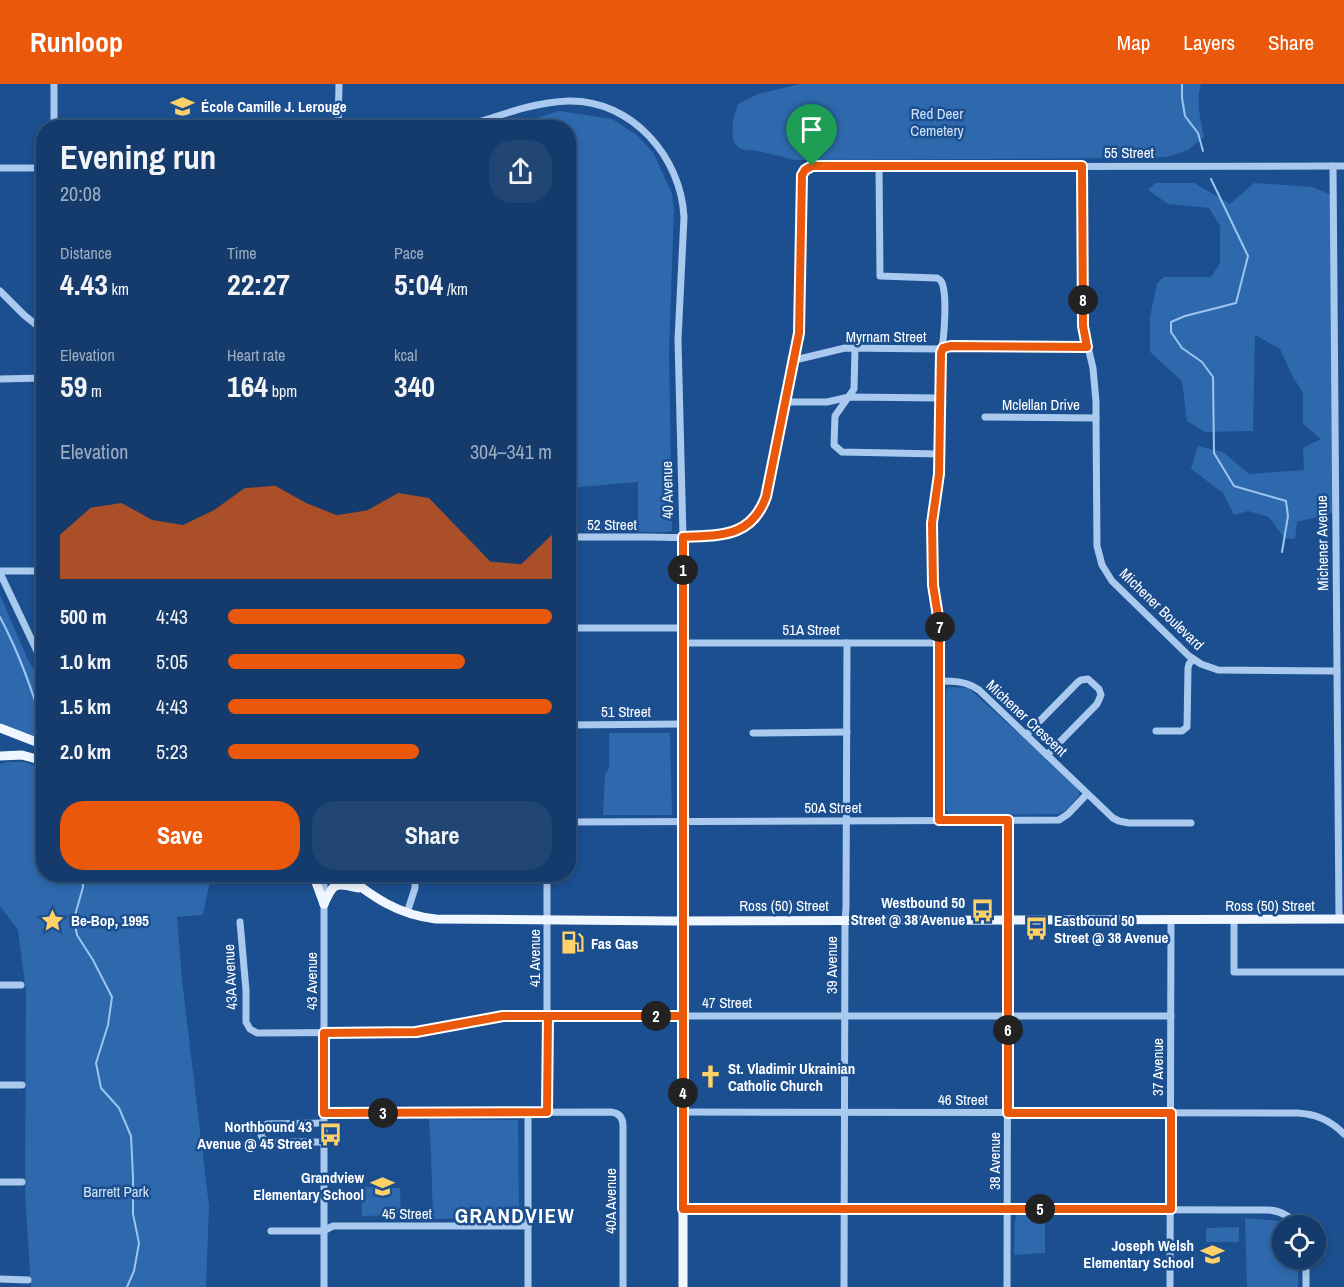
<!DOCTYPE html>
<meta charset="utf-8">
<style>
:root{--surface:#143b6b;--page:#214673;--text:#f1f3f6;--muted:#9dadc1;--line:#33557e;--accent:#ea580c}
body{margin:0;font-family:"Archivo Narrow",sans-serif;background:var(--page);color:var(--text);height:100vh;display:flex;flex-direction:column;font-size:22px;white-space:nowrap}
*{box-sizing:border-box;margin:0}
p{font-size:20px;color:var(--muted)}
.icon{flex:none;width:33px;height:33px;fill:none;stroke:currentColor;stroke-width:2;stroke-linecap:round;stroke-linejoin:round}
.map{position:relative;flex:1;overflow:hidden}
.side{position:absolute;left:36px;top:36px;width:540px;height:762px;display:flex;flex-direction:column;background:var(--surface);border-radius:24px;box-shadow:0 3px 9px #0003,0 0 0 2px var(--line)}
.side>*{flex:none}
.fabs{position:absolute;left:1272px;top:1131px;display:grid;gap:12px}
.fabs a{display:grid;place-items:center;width:54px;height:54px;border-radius:50%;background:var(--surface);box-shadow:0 3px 9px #0003,0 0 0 2px var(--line);font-size:30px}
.pin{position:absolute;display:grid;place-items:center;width:51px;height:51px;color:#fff;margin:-62px -26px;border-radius:50% 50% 50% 0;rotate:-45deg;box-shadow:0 0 6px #0007}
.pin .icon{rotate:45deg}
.km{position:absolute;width:30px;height:30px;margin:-15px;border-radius:50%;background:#222;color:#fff;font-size:16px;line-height:30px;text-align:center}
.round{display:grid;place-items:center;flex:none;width:63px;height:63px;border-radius:24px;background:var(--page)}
.head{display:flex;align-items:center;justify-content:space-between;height:102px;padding:0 24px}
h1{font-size:33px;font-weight:700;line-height:45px}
.figures{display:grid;grid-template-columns:repeat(3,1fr);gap:9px;height:102px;padding:6px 24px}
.figures div{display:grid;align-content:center}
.figures b{font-size:30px;font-weight:700}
.figures small{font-size:16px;font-weight:400}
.figures p{font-size:16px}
.chart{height:168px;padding:12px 24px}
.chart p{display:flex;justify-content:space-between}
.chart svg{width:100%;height:108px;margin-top:6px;fill:var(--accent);opacity:.7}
.action{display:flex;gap:12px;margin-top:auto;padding:12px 24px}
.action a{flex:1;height:69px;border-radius:24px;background:var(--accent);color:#fff;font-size:24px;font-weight:700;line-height:69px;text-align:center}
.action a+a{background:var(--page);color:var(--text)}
ul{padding:0 24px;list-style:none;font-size:20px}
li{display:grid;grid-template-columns:96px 72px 1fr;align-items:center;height:45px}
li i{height:15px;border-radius:8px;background:var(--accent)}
header{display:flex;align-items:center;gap:36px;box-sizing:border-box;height:84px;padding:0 30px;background:var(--accent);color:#fff}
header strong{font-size:28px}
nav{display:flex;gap:33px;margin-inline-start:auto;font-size:21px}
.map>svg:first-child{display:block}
.green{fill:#2e69ad}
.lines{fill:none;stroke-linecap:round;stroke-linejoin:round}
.stream{stroke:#9cc4f0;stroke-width:2}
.minor{stroke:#a9c9ee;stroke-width:7}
.major{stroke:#f0f6ff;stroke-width:9}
.route-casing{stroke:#fff;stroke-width:12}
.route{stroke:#ea580c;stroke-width:8}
.labels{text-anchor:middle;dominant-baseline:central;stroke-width:5;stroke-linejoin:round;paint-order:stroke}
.poi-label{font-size:15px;font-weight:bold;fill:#fff;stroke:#1b4f8f;text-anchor:start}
.park-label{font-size:15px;fill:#cfe3fa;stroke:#1b4f8f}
.street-label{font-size:15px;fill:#fff;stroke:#1b4f8f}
.district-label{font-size:21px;font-weight:bold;letter-spacing:1.5px;fill:#fff;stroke:#1b4f8f}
</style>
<header>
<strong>Runloop</strong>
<nav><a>Map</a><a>Layers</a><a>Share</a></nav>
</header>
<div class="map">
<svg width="1344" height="1203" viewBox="0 0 1344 1203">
<rect width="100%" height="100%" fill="#1b4f8f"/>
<!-- green -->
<g class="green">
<path d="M 800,0 L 1201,0 C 1196,18 1200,35 1204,53 L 1188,66 L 1167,73 L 1143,73 L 1141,64 L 1141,74 L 795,76 C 783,73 771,70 758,67 C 753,66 745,67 740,64 C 727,58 734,30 738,20 L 758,10 Z"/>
<polygon points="559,27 612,35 638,52 654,70 672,110 674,125 669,268 672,447 669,448 638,448 638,398 569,404 568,44 508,43"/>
<polygon points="1155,99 1194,99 1230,120 1254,99 1313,103 1333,112 1335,428 1297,438 1295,455 1284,454 1269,433 1248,427 1234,431 1223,409 1191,385 1198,362 1223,368 1249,390 1304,386 1303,364 1321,355 1303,340 1303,309 1293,293 1280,265 1255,251 1253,347 1205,348 1187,337 1182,297 1150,268 1150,233 1157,199 1164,193 1211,193 1220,179 1220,142 1209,124 1168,120 1148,106"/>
<polygon points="0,511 28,576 43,600 43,657 0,639"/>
<polygon points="949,603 968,604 975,610 1077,702 1079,705 1079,712 1066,726 1058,730 955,731 948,729 946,725 946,606"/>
<polygon points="609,649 670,649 672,731 603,731 605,691 609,684"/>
<polygon points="8,678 25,678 43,685 44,790 211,791 203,831 177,833 182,896 209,1122 206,1203 31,1203 25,1108 26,907 18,846 0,822 0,680"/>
<polygon points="429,1035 518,1036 519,1133 433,1135 431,1069"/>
<polygon points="361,1103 400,1104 401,1131 362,1132"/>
<polygon points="1017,1131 1045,1131 1045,1169 1014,1171 1015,1136"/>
<polygon points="1245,1134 1280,1137 1285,1141 1282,1142 1282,1174 1298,1175 1298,1203 1247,1203"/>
<polygon points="1239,1143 1239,1158 1206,1158 1206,1144"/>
</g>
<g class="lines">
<!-- stream -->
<g class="stream">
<polyline points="1182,0 1182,14 1185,32 1198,49 1203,67"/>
<polyline points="1211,95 1248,172 1236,219 1185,232 1171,238 1171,248 1182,264 1202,278 1213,293 1214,369 1234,402 1286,417 1288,432 1282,468"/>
<path d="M 0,533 C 20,571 32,605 44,646"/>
<polyline points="82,790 83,803 74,835 77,851 93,876 112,913 108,941 96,979 101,1004 119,1024 131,1052 133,1093 133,1130 139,1159 134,1187 127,1203"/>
</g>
<!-- minor -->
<g class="minor">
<polyline points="54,44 54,0"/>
<polyline points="338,44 339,0"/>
<path d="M 461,44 C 496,33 532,18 569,17 C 632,16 681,73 684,133 L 678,256 L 683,453 L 683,837"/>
<path d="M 879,82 L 880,192 L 937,194 C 938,195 940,195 941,197 C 948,208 944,256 941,269 L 939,390 L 932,439 L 933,501 L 940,545 L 939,559 L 939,736"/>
<polyline points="1333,82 1339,835"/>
<polyline points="0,84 44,84"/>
<polyline points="0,207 24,231 44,247"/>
<polyline points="855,264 854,305 835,332 834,361 842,368 939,370"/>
<polyline points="795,276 845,264 937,265 951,262 1087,263"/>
<polyline points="0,295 44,294"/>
<polyline points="786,318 827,318 849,313 940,314"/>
<polyline points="985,333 1096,334 1096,318 1093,284 1083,242 1082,82"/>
<polyline points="1096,334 1097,462 1102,481 1112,497 1189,572 1201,580 1218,586 1337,587"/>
<path d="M 568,453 C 595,453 621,453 647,453 C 672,453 725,457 746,442 C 759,433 765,418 769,403 L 800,246 L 802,91 L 805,86 L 809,83 L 1344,82"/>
<polyline points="0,487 44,487"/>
<polyline points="0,489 44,582"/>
<polyline points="568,544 683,544"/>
<polyline points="683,559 939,559"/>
<path d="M 939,597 C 954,597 966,597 979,606 L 1113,734 L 1119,737 L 1129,739 L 1191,739"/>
<polyline points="568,641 683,640"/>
<polyline points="1156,647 1182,647 1187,643 1188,584 1189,580 1193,575"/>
<polyline points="753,649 847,648"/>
<polyline points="1026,651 1078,598 1081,596 1088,595 1099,605 1101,611 1097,620 1047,671"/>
<polyline points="568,738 1059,736 1068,730 1087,710"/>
<polyline points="407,829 415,804 415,790"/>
<polyline points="1234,836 1234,888 1344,888"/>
<polyline points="240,838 246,906 246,938 250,945 257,949 416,948 503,932 1171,932"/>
<polyline points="0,901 21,901"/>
<polyline points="0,1001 22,1001"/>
<polyline points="547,1028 547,790"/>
<path d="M 683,1028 L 1297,1029 C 1316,1030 1330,1036 1344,1050"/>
<path d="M 324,1029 L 611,1028 C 619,1029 623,1034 623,1042 L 623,1203"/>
<polyline points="324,1058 269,1058 263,1055 261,1051 262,1044 267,1040 324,1039"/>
<polyline points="0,1098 22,1098"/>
<path d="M 683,1125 L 1267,1126 C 1280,1126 1290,1132 1299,1142"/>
<polyline points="271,1147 323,1147 333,1142 528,1142"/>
<polyline points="1306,1174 1306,1203"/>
<polyline points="0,1195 28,1196"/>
<polyline points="324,1203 324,790"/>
<polyline points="528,1203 528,1028"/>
<polyline points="844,1203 845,836 846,824 847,559"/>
<polyline points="1007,1203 1008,736"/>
<polyline points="1170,1203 1171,835"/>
</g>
<!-- major -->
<g class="major">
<polyline points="0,644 44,661"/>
<polyline points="0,672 22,671 44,677"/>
<polyline points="313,790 324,820"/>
<path d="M 344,790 C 373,813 398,831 436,835 L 674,837 L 1344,835"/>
<path d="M 324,820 C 333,799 335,798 358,804"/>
<polyline points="683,1203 683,837"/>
</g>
</g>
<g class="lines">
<defs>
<path id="route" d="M 812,82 L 805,86 L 802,91 L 799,249 L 766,413 C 751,454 720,451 683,453 L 683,932 L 503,932 L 416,948 L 324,949 L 324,1029 L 547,1028 L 548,932 L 683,932 L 683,1125 L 1171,1125 L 1171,1029 L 1008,1029 L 1008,736 L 939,736 L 939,559 L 940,545 L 933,501 L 932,439 L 939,390 L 941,269 L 943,264 L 951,262 L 1087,263 L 1083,242 L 1082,82 L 812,82"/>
</defs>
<!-- route casing -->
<use href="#route" class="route-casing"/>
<!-- route -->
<use href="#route" class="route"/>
</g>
<!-- icons -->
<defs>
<symbol id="school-bare" viewBox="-9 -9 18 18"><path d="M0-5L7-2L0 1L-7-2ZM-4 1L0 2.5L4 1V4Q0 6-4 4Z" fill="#ffd166" stroke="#1b4f8f" stroke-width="2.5" paint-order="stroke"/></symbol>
<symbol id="bus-bare" viewBox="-9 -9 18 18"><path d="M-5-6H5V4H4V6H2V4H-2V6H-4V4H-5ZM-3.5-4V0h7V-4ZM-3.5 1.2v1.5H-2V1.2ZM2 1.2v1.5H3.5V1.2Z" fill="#ffd166" stroke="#1b4f8f" stroke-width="2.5" paint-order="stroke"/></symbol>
<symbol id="sight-bare" viewBox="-9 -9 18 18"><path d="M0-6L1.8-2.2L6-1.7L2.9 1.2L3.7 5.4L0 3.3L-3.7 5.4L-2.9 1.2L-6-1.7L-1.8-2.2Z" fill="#ffd166" stroke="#1b4f8f" stroke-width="2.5" paint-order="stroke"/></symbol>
<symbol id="fuel-bare" viewBox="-9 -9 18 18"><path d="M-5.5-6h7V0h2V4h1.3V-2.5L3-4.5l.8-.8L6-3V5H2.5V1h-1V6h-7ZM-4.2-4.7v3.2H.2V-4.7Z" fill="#ffd166" stroke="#1b4f8f" stroke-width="2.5" paint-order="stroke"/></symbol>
<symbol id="church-bare" viewBox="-9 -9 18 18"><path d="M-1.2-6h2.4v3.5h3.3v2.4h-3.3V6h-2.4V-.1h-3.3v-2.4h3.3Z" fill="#ffd166" stroke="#1b4f8f" stroke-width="2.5" paint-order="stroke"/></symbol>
</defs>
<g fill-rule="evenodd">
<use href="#school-bare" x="166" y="6" width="33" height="33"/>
<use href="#bus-bare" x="966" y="810" width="33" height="33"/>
<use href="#sight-bare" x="36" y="820" width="33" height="33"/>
<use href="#bus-bare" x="1020" y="828" width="33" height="33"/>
<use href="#fuel-bare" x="556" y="842" width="33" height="33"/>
<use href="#church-bare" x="694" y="976" width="33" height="33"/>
<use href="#bus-bare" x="314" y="1034" width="33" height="33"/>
<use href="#school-bare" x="366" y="1086" width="33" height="33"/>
<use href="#school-bare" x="1196" y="1154" width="33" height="33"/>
</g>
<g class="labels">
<!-- poi labels -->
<g class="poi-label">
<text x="201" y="22">École Camille J. Lerouge</text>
<text x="965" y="818" text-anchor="end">Westbound 50<tspan x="965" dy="17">Street @ 38 Avenue</tspan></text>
<text x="71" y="836">Be-Bop, 1995</text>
<text x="1054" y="836">Eastbound 50<tspan x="1054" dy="17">Street @ 38 Avenue</tspan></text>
<text x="591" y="859">Fas Gas</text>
<text x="728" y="984">St. Vladimir Ukrainian<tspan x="728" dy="17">Catholic Church</tspan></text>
<text x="312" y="1042" text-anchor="end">Northbound 43<tspan x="312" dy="17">Avenue @ 45 Street</tspan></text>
<text x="364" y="1093" text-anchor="end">Grandview<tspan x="364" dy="17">Elementary School</tspan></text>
<text x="1194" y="1161" text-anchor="end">Joseph Welsh<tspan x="1194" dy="17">Elementary School</tspan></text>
</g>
<!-- park labels -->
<g class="park-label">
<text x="937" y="29">Red Deer<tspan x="937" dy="17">Cemetery</tspan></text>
<text x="116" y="1107">Barrett Park</text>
</g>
<!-- street labels -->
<g class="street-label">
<text x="1129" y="68">55 Street</text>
<text x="886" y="252">Myrnam Street</text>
<text x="1041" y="320">Mclellan Drive</text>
<text transform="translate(667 406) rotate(-91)">40 Avenue</text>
<text x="612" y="440">52 Street</text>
<text transform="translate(1322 459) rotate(-91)">Michener Avenue</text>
<text transform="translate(1162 525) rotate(44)">Michener Boulevard</text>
<text x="811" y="545">51A Street</text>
<text x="626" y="627">51 Street</text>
<text transform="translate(1027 634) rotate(43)">Michener Crescent</text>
<text x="833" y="723">50A Street</text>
<text x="784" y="821">Ross (50) Street</text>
<text x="1270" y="821">Ross (50) Street</text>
<text transform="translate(534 874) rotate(-90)">41 Avenue</text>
<text transform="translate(831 881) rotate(-90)">39 Avenue</text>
<text transform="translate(230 893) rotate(-93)">43A Avenue</text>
<text transform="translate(311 897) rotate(-90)">43 Avenue</text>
<text x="727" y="918">47 Street</text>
<text transform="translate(1157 983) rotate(-90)">37 Avenue</text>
<text x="963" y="1015">46 Street</text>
<text transform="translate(994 1077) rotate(-90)">38 Avenue</text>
<text transform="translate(610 1117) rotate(-90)">40A Avenue</text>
<text x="407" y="1129">45 Street</text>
</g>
<!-- district labels -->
<g class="district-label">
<text x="515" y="1131">GRANDVIEW</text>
</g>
</g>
</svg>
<div class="fabs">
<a><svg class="icon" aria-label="locate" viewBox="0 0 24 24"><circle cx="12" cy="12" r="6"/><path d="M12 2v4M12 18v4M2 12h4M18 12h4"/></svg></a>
</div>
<div class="pin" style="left:812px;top:82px;background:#1e9e55"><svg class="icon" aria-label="arrive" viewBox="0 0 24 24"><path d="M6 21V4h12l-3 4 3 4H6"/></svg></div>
<b class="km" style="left:683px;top:486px">1</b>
<b class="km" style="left:656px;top:932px">2</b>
<b class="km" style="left:383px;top:1029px">3</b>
<b class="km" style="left:683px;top:1009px">4</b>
<b class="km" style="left:1040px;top:1125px">5</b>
<b class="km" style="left:1008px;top:946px">6</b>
<b class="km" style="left:940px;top:543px">7</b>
<b class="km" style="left:1083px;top:216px">8</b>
<section class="side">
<div class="head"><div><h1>Evening run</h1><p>20:08</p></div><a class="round"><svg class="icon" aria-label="share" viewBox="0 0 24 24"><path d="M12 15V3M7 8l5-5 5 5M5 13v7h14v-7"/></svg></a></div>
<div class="figures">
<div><p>Distance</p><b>4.43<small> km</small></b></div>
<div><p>Time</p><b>22:27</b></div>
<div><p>Pace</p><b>5:04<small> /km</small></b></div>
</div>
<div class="figures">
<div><p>Elevation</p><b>59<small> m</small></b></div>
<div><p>Heart rate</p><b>164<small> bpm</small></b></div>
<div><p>kcal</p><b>340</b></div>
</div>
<div class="chart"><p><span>Elevation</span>304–341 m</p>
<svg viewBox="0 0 160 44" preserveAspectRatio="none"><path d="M0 44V26L10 15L20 13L30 20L40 22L50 16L60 7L70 6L80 13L90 18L100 16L110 9L120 11L130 24L140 37L150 38L160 26V44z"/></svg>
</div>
<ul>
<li><b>500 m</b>4:43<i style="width:100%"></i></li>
<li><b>1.0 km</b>5:05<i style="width:73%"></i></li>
<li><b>1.5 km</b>4:43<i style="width:100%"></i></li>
<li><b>2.0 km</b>5:23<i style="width:59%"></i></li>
</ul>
<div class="action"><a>Save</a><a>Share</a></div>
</section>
</div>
